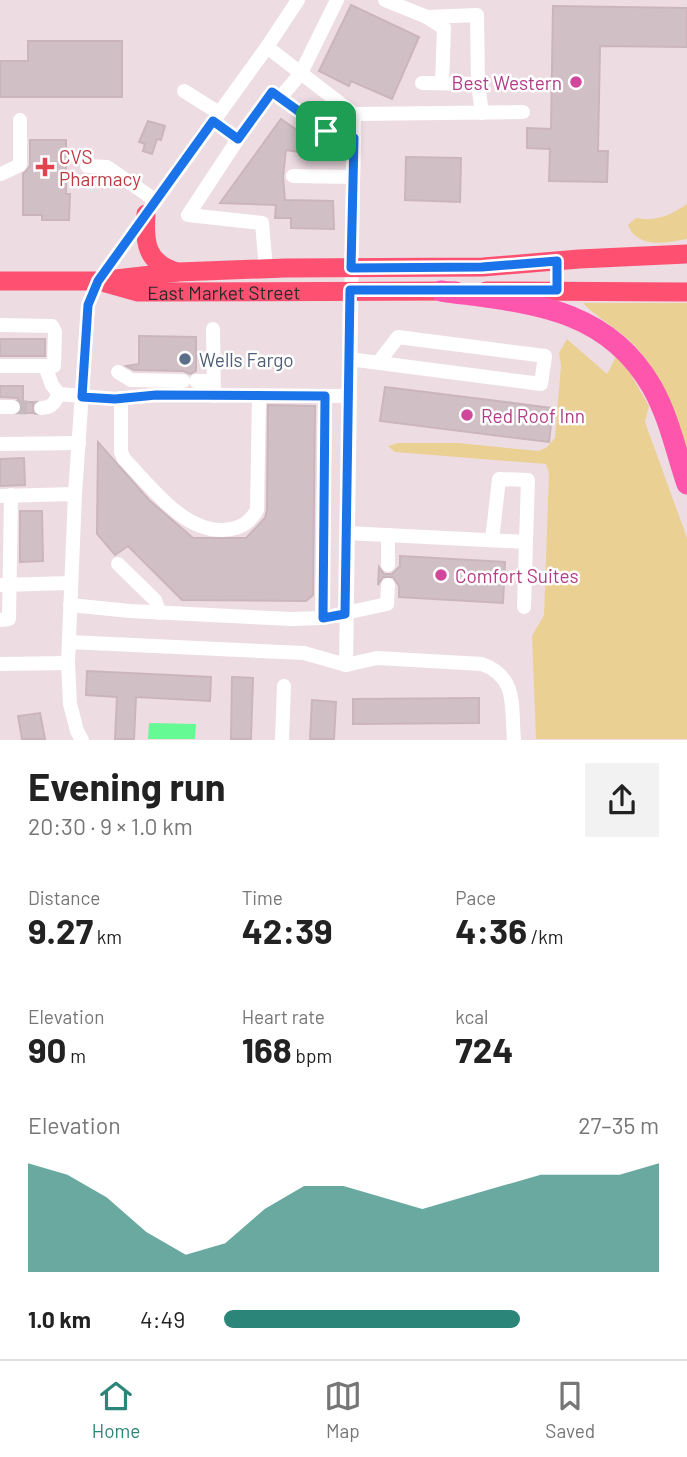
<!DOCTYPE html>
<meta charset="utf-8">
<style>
:root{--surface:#fff;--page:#f2f2f2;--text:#222;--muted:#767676;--line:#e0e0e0;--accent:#2c8579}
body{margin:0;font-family:Barlow,sans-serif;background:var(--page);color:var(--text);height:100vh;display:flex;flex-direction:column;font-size:26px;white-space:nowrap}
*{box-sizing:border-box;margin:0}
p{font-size:23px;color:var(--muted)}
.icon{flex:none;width:38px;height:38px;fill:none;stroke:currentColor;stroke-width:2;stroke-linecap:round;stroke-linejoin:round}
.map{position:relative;height:740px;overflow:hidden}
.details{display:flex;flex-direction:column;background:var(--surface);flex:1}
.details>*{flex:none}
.pin{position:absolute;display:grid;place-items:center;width:60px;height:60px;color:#fff;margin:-30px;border-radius:14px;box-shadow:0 4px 10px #0006}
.round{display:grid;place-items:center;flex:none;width:74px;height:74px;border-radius:0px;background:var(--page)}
.headline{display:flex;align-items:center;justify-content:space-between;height:119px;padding:0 28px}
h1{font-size:38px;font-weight:700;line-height:52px}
.stats{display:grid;grid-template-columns:repeat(3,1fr);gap:10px;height:119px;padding:7px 28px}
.stats div{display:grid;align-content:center}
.stats b{font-size:35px;font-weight:700}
.stats small{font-size:19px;font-weight:400}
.stats p{font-size:19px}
.chart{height:196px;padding:14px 28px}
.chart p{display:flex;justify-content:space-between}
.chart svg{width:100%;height:126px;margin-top:7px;fill:var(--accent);opacity:.7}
ul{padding:0 28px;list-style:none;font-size:23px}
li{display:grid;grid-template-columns:112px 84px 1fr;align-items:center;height:52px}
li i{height:18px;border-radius:9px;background:var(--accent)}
.dock{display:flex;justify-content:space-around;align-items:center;height:98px;border-top:2px solid var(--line);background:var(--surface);font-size:19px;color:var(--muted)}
.dock a{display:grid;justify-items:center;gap:4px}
.dock .on{color:var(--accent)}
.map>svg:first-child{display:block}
.green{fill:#ead193}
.water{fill:#65fa94}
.building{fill:#d0c0c6;stroke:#cab5bb;stroke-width:2}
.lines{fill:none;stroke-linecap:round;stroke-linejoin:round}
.minor-tunnel{stroke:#c7b9be;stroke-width:14;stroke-dasharray:14 7;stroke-linecap:butt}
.minor{stroke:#fff;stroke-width:14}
.major{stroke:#fe5171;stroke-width:19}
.highway{stroke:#ff56ad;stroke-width:21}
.route-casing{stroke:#fff;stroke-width:14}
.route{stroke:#1a73e8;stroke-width:9}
.hotel-dot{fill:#d1479c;stroke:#fff;stroke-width:2.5}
.health-dot{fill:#e0444e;stroke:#fff;stroke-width:2.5}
.service-dot{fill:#5c6f8a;stroke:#fff;stroke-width:2.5}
.labels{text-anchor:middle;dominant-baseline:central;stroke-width:5;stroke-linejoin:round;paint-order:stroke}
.hotel-label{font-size:19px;fill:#b23c85;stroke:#fff;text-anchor:start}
.health-label{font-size:19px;fill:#be3a42;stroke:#fff;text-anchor:start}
.street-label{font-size:19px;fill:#2b2b2b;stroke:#fff}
.service-label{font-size:19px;fill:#4e5e75;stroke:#fff;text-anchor:start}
</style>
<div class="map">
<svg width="687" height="740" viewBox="0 0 687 740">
<rect width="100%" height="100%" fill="#eedce3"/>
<!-- green -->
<g class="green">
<path d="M 687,204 L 687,239 C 665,243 638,249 628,225 L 636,218 C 655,222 671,215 687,204 Z"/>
<path d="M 583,303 L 687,303 L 687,453 C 673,415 663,375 634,345 C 619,329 598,319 583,303 Z"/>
<polygon points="567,339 607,374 616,357 630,373 649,406 645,422 687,538 687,739 536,739 532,636 544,615 549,473 546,464 395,452 388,446 398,443 459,443 538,451 546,448 555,438 561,365 559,353"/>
</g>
<!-- water -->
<polygon class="water" points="149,723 196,724 195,739 148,739"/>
<!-- building -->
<g class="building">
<polygon points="351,5 419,37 392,99 351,81 349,86 319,71"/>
<polygon points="553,6 687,8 687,47 600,46 598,151 608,151 607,182 549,181 550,149 527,148 527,128 551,129"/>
<polygon points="28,41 122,41 122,97 0,97 0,61 28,61"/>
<polygon points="281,119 310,139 298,152 286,150 283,177 285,200 333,201 334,229 291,228 291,218 275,218 276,205 220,203"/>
<polygon points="148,121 165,126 161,140 157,139 152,154 143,151 145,144 139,142"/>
<polygon points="30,140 66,140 66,194 70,194 69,220 42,220 42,215 23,215 23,174 30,166"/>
<polygon points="406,157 461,158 460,202 405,200"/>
<polygon points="139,336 196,337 196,371 190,374 183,371 134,370 126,366 139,364"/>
<rect x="0" y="339" width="45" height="17"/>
<polygon points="0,386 23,386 23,402 33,402 33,413 21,413 23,406 17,398 0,397"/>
<polygon points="385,387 553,408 549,442 380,421"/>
<polygon points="268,405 315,406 313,595 306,601 182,600 128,546 115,555 97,534 98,442 149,500 193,538 246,538 265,518 267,510"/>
<polygon points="24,458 25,485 0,486 0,459"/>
<polygon points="20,511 42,511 43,561 20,562"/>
<polygon points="400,556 505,562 503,603 399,597 399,586 393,577 383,577 378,585 379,567 384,574 392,574 400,566"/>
<polygon points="87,671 211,677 210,701 136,697 134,739 115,739 117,697 86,695"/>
<polygon points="232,677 253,678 251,739 231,739"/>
<polygon points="479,698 479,723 353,724 353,699"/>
<polygon points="312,700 336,702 334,739 310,739"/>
<polygon points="40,713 45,739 22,739 18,716"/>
</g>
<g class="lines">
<!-- minor-tunnel -->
<polyline class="minor-tunnel" points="13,407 41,408"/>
<!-- minor -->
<g class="minor">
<polyline points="385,0 427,17 477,15 478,84"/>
<polyline points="427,17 444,28 442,83"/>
<polyline points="267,47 354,114 346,665"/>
<polyline points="422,83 478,84 482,113"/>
<polyline points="184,91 219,113"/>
<polyline points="280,98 301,73 337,0"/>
<polyline points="354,114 523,112"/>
<polyline points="213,121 238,139 272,92 326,131 353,138"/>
<polyline points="238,139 188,215 262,223 266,269"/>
<polyline points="87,166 107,167 155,200"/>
<polyline points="1,174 20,165 20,120"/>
<polyline points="293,176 353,177"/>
<polyline points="557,290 557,261"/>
<polyline points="0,325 52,326 55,332 54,366 0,366"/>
<polyline points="213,329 214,396"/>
<polyline points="349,359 541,384 545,356 398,337 378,363"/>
<polyline points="45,366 52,385 59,394 115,399 156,395 348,396"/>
<polyline points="118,372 131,380 183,381"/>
<polyline points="196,381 213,381"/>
<path d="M 121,398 L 121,452 L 124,459 C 150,485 182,531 223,530 C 239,529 249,524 257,510 L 259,396"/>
<polyline points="0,407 13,407"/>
<path d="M 41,408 C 52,408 55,402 59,394"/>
<polyline points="0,444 79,443"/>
<polyline points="0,496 75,494"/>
<polyline points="346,533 526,542 528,480 499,479 492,540"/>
<polyline points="118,564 155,600 160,613"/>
<polyline points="388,565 388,535"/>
<polyline points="0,585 71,583"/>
<polyline points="70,605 130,611 291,619 322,618 387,604 388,585"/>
<polyline points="524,607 526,542"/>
<polyline points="322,618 325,396"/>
<polyline points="0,620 9,619 11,495"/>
<path d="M 69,642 L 304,653 L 346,665 L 377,658 L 482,664 C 518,677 511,707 514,740"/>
<polyline points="0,664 68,663"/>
<polyline points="82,740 77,731 70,704 68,663 75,494 88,305 98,281 267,47 298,0"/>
<polyline points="282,740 284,686"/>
</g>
<!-- major -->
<g class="major">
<path d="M 146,214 C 144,242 146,263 177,272"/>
<polyline points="0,281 98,281 178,272 286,268 483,267 579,259 687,254"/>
<path id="s1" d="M 106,283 L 138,292 L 456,291"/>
<polyline points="486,291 687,292"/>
</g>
<!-- highway -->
<path class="highway" d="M 441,291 C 525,303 605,305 652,387 C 669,417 676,452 687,484"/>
</g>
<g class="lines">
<defs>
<polygon id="route" points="272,92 326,131 354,138 351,268 482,267 557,261 557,290 350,290 345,614 323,618 325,396 156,395 115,399 82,397 88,305 98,281 213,121 238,139"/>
</defs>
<!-- route casing -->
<use href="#route" class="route-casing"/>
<!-- route -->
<use href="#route" class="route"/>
</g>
<!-- markers -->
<g class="hotel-dot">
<circle cx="576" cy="82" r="7"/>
<circle cx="467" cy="415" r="7"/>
<circle cx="441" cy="575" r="7"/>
</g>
<path class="health-dot" d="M41.5 156.5h7v7h7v7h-7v7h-7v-7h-7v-7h7z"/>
<circle class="service-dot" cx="185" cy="359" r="7"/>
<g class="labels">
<!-- hotel labels -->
<g class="hotel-label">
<text x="562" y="82" text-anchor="end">Best Western</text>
<text x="481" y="415">Red Roof Inn</text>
<text x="455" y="575">Comfort Suites</text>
</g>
<!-- health labels -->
<g class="health-label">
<text x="59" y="156">CVS<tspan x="59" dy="22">Pharmacy</tspan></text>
</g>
<!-- street labels -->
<g class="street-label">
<text stroke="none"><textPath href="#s1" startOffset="119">East Market Street</textPath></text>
</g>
<!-- service labels -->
<g class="service-label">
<text x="199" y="359">Wells Fargo</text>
</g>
</g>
</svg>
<div class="pin" style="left:326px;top:131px;background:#1e9e55"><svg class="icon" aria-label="arrive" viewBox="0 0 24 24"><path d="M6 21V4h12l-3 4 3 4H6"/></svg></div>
</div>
<section class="details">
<div class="headline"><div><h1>Evening run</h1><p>20:30 · 9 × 1.0 km</p></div><a class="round"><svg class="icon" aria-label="share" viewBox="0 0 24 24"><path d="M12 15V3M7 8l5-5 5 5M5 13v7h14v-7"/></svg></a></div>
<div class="stats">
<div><p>Distance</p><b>9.27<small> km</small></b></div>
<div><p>Time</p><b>42:39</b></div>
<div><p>Pace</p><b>4:36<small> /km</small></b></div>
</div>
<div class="stats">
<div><p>Elevation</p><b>90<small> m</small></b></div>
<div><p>Heart rate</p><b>168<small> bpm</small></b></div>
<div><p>kcal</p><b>724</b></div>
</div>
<div class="chart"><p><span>Elevation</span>27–35 m</p>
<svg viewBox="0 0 160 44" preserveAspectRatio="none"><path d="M0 44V6L10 10L20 18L30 30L40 38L50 34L60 22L70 14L80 14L90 18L100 22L110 18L120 14L130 10L140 10L150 10L160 6V44z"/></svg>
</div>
<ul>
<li><b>1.0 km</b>4:49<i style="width:68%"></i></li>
</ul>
</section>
<nav class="dock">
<a class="on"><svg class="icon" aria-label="home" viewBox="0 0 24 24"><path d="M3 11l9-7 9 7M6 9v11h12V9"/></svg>Home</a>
<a><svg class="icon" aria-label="map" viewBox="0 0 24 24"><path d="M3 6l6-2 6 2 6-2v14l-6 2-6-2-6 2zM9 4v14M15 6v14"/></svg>Map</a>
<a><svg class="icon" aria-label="saved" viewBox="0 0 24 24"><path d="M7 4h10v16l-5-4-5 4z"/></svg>Saved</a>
</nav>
